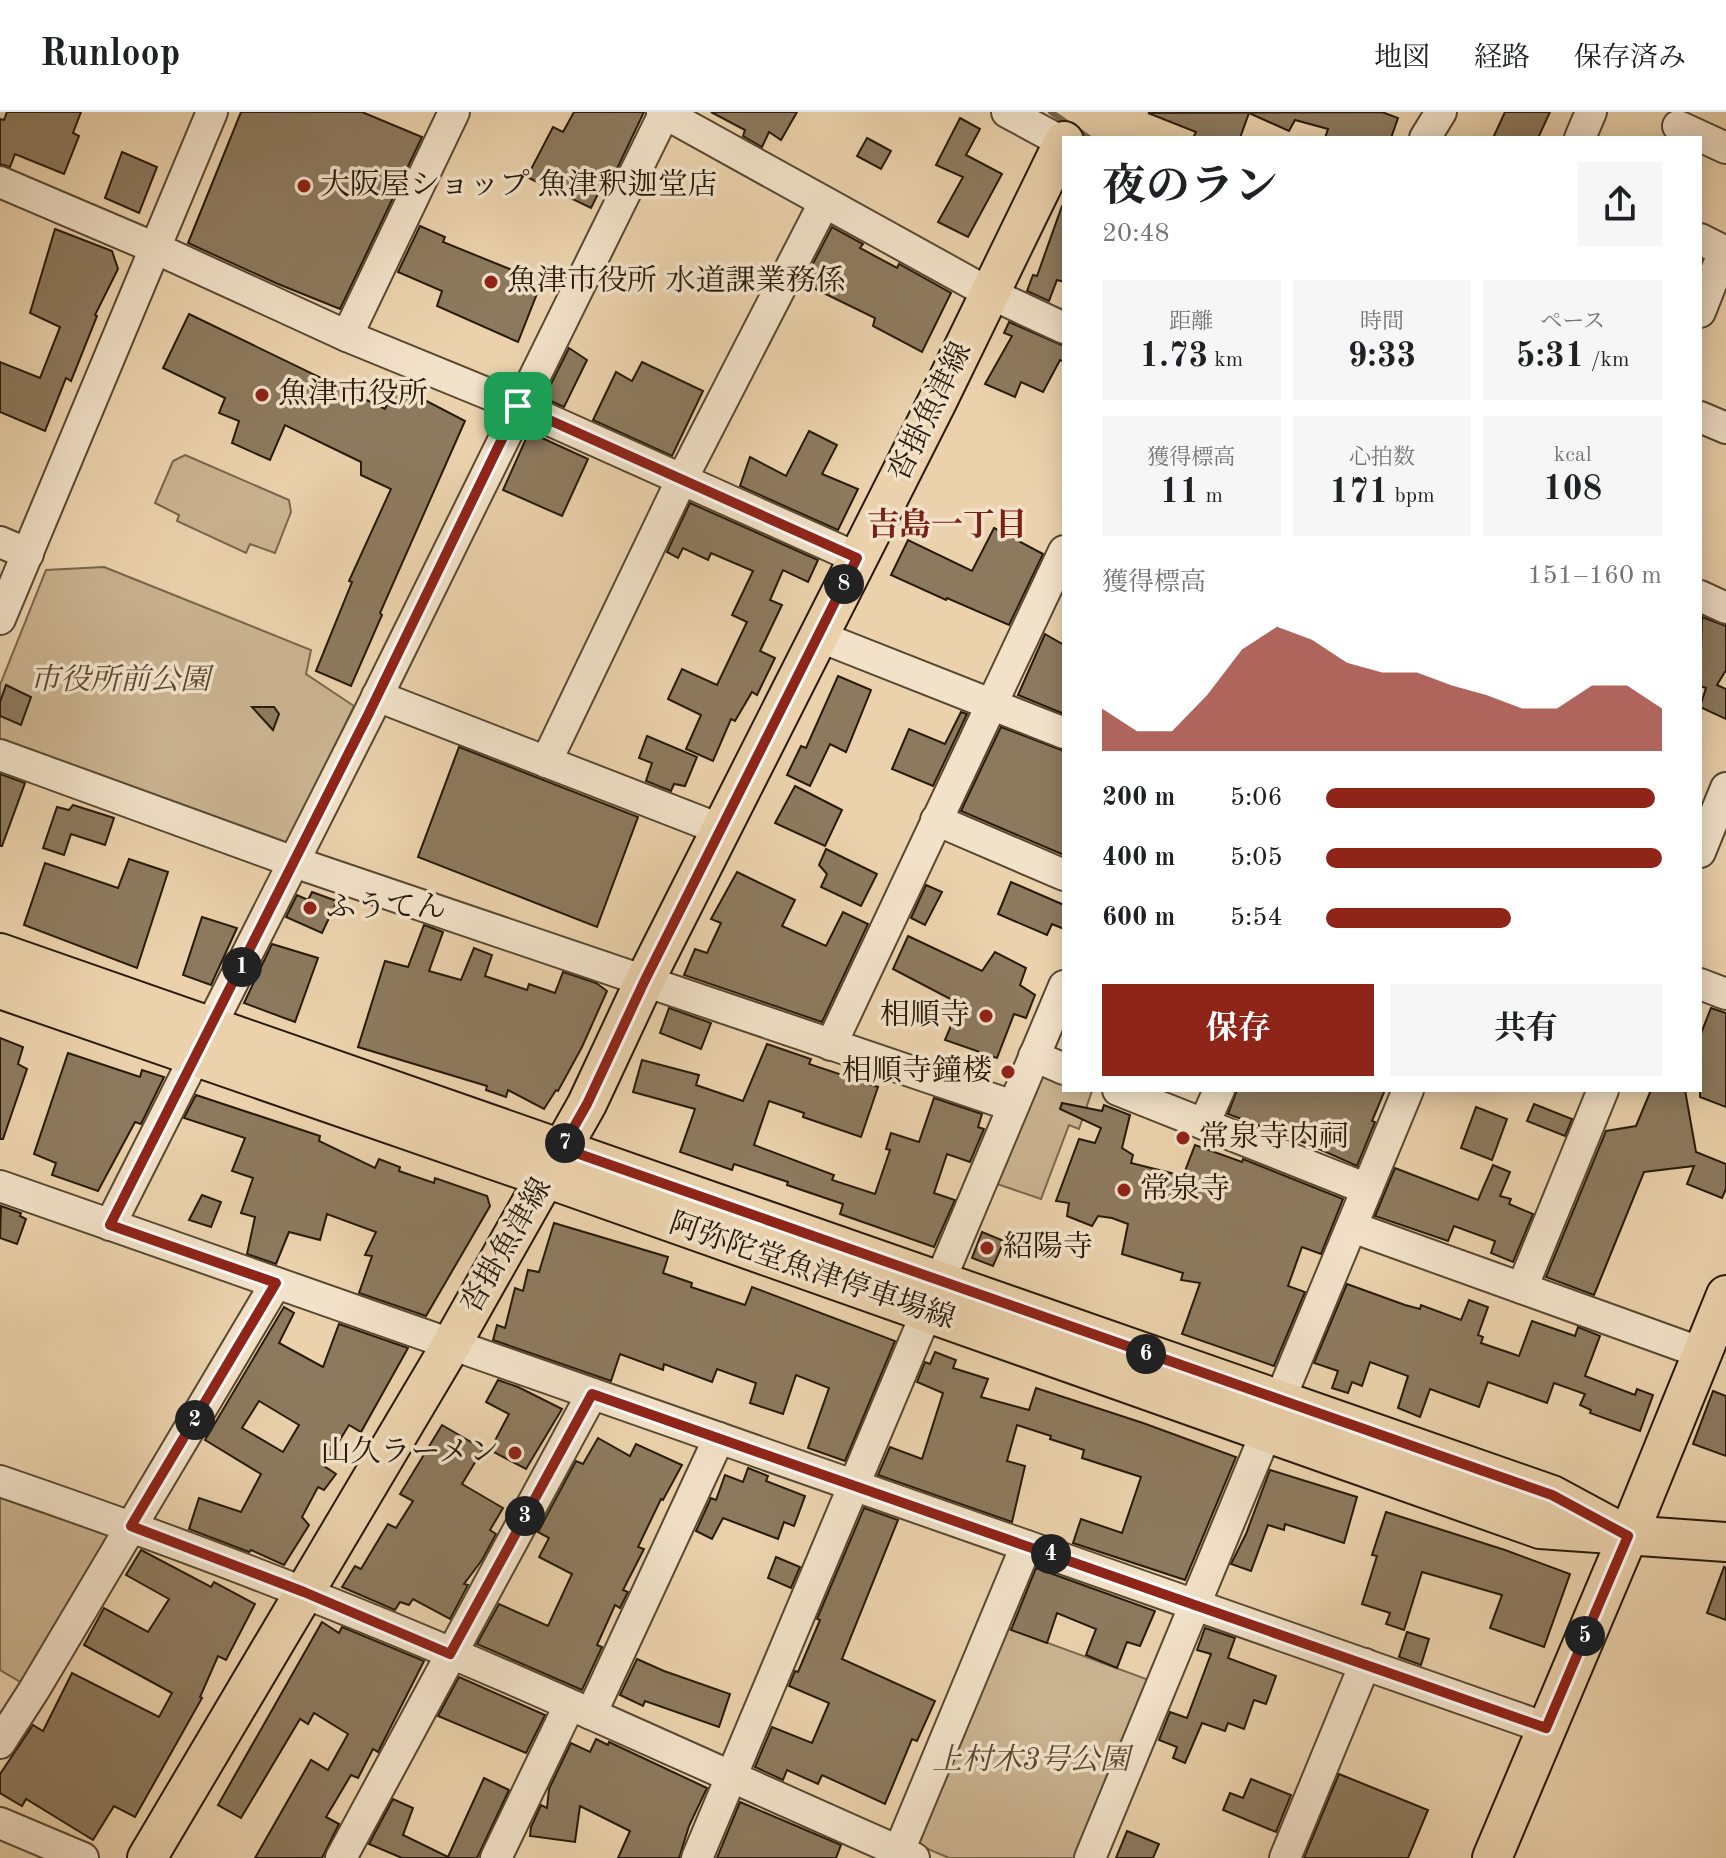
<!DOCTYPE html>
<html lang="ja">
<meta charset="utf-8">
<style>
:root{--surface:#fff;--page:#f6f6f6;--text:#202124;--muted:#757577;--line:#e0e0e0;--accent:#8f2418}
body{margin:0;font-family:"Old Standard TT","Noto Serif JP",serif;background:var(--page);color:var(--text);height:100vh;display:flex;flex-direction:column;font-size:30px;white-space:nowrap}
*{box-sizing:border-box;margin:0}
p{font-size:26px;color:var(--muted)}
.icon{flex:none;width:44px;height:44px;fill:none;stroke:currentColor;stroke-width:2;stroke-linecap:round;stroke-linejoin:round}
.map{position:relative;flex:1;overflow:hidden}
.panel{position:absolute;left:1062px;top:24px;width:640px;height:956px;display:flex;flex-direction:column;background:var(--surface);border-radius:0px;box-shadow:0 4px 20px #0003}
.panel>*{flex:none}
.pin{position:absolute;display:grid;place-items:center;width:68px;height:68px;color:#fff;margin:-34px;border-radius:16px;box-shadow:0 4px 12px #0006}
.km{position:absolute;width:40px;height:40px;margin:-20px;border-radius:50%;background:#222;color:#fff;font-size:22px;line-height:40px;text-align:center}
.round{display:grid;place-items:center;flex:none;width:84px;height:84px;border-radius:0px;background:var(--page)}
.head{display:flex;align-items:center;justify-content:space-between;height:136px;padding:0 40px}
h1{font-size:44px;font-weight:700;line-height:60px}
.figures{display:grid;grid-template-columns:repeat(3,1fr);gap:12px;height:136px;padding:8px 40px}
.figures div{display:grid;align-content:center;border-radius:0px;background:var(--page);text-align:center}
.figures b{font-size:34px;font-weight:700}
.figures small{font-size:22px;font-weight:400}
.figures p{font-size:22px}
.chart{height:224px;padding:16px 40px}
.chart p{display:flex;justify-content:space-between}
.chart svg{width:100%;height:144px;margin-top:8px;fill:var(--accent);opacity:.7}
.action{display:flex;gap:16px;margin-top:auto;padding:16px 40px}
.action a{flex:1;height:92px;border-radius:0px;background:var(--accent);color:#fff;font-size:32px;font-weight:700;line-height:92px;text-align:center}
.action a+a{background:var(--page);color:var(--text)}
ul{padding:0 40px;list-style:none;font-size:26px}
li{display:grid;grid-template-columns:128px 96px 1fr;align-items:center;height:60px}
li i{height:20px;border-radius:10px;background:var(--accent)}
header{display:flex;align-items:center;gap:48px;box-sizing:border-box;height:112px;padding:0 40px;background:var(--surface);border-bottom:2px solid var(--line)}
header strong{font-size:38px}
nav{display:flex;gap:44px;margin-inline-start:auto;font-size:28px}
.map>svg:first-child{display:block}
.green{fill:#cab390;stroke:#78664d;stroke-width:2}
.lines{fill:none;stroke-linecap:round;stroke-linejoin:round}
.stream{stroke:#74634a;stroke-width:6}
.building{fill:#8d7a5e;stroke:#271a0a;stroke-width:2;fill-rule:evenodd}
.minor-casing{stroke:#584832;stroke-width:34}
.major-casing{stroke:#271a0a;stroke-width:42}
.minor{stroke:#f2e2c9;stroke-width:30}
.major{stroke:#ebd2ac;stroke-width:38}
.route-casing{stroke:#fff;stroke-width:16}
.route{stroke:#8f2418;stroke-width:10}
.poi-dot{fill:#8f2418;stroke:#f2e2c9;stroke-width:3}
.labels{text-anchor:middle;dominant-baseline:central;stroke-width:7;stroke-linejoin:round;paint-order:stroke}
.poi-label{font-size:30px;fill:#271a0a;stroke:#f2e2c9;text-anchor:start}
.street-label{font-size:30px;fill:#271a0a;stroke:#f2e2c9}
.park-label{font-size:30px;font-style:italic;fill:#584832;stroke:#f2e2c9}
.neighbourhood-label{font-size:32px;font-weight:bold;fill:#7a1f14;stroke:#f2e2c9}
</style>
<header>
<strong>Runloop</strong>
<nav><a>地図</a><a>経路</a><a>保存済み</a></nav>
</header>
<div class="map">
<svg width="1726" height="1746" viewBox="0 0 1726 1746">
<rect width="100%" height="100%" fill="#ebd2ac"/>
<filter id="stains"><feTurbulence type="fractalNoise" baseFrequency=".0025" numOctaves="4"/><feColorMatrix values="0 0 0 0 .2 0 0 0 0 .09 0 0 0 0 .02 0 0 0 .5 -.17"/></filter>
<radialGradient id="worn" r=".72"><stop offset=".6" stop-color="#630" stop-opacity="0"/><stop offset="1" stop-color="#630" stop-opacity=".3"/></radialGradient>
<!-- green -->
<g class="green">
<polygon points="185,343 289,388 291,400 275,441 250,432 246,441 177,409 179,403 155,391 173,349"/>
<polygon points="104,455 311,538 306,562 354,594 287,735 31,642 0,628 0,573 46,458"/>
<polygon points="1048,962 1064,969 1064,978 1092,979 1079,1017 1069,1013 1041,1087 997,1072 1041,964"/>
<polygon points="0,1370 131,1414 34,1578 0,1558"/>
<polygon points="1007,1516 1149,1568 1076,1746 949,1746 914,1731"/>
</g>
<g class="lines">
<!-- stream -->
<polyline class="stream" points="1051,0 1089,26"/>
</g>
<!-- building -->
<g class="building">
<polygon points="7,0 81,0 73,21 79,24 64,62 15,42 10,55 0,52 0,7 4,8"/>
<polygon points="241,0 362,0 422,25 340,197 278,172 188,131"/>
<polygon points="574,0 644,0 614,63 609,60 591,96 527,65 553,15 563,20"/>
<polygon points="711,0 797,0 781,28 769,20 762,35 743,24 745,18"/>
<polygon points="1382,0 1398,6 1391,26 1325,26 1328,17 1295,8 1289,19 1249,1 1240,26 1193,26 1196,20 1148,1"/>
<polygon points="1505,0 1550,0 1538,26 1493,26"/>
<polygon points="960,6 980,17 966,43 1002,62 968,125 938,110 963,65 936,53"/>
<polygon points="867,26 891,39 881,57 857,44"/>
<polygon points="122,40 157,55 139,101 105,86"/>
<polygon points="1062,94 1064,94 1064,170 1057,168 1049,189 1027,179 1033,163 1037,164"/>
<polygon points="420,114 445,125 443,130 522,162 517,172 538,179 518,230 437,194 442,179 398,160"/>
<polygon points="832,115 863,132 860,136 897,156 899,152 951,181 922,240 873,214 875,206 803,171"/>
<polygon points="55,117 112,139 118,157 95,203 97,204 71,269 66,266 45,319 0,300 0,250 40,266 60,215 30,201"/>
<polygon points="189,202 385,297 396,273 465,309 380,501 382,503 351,574 316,559 352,470 349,469 391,377 361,363 361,350 285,313 270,348 232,331 239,309 219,301 225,286 163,256"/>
<polygon points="1009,210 1064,234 1064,250 1060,248 1043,280 1021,270 1015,285 985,272 1012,224 1004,221"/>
<polygon points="569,236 587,248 564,295 544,286"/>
<polygon points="642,250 703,279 672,344 593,308 616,260 632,269"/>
<polygon points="809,319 837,333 822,362 858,377 838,418 740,374 750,345 786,364"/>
<polygon points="529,320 588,347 562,404 503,378"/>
<polygon points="690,391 818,448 808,470 783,458 770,488 782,493 760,539 775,546 757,583 752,580 735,609 731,607 713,649 686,637 701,603 668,587 682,557 717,573 747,510 732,503 753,459 711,441 708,448 683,436 678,446 667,440"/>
<polygon points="994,416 1043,442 1009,513 947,486 946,488 891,463 908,428 972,459"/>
<polygon points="1702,505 1726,514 1726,558 1717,573 1726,577 1726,607 1700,595 1706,576 1700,574"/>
<polygon points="1045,522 1064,533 1064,602 1018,583"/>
<polygon points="838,564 871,578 846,640 830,632 810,674 787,663 801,634 806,636"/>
<polygon points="6,573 31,585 21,613 0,604 0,590"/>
<polygon points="252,595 274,595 279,602 273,618"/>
<polygon points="961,600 967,602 933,674 892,657 909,617 945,632"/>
<polygon points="1001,615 1064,639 1064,743 961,699"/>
<polygon points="647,624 697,645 685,674 674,672 671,679 646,669 652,651 639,646"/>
<polygon points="459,635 638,705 597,815 418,745"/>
<polygon points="0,662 25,671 2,734 0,734"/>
<polygon points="795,674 842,698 825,734 775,711"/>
<polygon points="73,693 114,706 105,733 71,722 64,743 43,736 57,695 69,698"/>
<polygon points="826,737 877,762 861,794 821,775 827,762 819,753"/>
<polygon points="129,747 168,760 137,856 24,813 45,751 118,776"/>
<polygon points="737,760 795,788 782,814 826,834 843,800 868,812 822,910 684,863 695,837 707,841 721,811 711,807"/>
<polygon points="1011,770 1064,793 1064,817 1052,812 1047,823 998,802"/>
<polygon points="926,773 942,780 925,813 911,806"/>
<polygon points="312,780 337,789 322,821 286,805 297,783 308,788"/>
<polygon points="202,805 237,816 211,873 183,863"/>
<polygon points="424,813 443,820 429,859 461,868 474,836 492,843 485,864 527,878 529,872 555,881 563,860 596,871 607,879 582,935 558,979 556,978 544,997 508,978 506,985 486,978 487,974 358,935 385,849 408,855"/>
<polygon points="908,824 982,859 995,840 1026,856 1020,873 1035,883 1026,906 1014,902 997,946 945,928 960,892 893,857"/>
<polygon points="272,832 318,846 295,910 244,891"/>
<polygon points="669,896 711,911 701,937 660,921"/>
<polygon points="1711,896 1726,901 1726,995 1700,985 1700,924"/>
<polygon points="0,926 23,935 18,952 27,957 3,1027 0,1027"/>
<polygon points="767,932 811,947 809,952 878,975 861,1025 803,1005 804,1001 769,989 754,1033 834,1063 832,1068 875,1082 890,1038 886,1037 891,1021 919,1030 934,986 982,1002 978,1015 984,1017 970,1050 947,1042 934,1081 955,1088 934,1135 840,1102 843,1092 787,1073 788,1070 734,1052 732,1058 680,1040 695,997 633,980 642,948 699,963 696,973 743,989"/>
<polygon points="68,941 140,965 142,958 164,965 141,1012 135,1010 98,1079 52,1063 56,1051 34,1042"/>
<polygon points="1237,978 1385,978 1372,1009 1375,1010 1357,1054 1308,1032 1228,1002"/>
<polygon points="1651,978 1685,978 1696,1040 1726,1052 1726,1077 1722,1086 1687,1072 1694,1054 1644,1060 1594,1183 1546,1165 1606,1019 1636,1014"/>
<polygon points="196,983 320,1024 319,1029 375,1056 379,1047 400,1055 399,1059 434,1071 435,1066 487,1084 490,1094 426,1204 359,1181 372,1144 365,1143 376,1120 327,1102 320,1128 289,1120 276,1152 247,1142 255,1105 241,1101 253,1066 232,1059 245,1026 184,1006"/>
<polygon points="1062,991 1102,999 1104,993 1130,1003 1122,1036 1133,1043 1131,1051 1183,1064 1195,1033 1242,1050 1243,1047 1343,1087 1321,1142 1302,1135 1288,1174 1305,1180 1274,1254 1182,1222 1200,1171 1181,1168 1183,1161 1122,1142 1128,1112 1112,1106 1098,1104 1092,1114 1067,1104 1069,1091 1056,1089 1079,1027 1095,1031 1101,1016 1060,997"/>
<polygon points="1534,992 1572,1007 1565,1024 1527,1009"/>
<polygon points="1476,995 1507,1007 1492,1048 1461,1036"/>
<polygon points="1493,1053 1510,1060 1500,1084 1511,1087 1509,1092 1533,1102 1513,1150 1491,1141 1495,1129 1454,1114 1448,1129 1375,1104 1395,1056 1478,1088"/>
<polygon points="202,1083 221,1090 211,1115 189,1108"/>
<polygon points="1,1094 21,1101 20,1104 26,1107 17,1132 0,1126"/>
<polygon points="554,1111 668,1145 663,1161 692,1171 691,1175 745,1193 752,1175 895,1229 845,1349 808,1336 829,1276 796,1263 783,1302 750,1291 756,1271 717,1257 712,1270 664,1252 663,1258 620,1242 611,1269 493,1228 497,1213 505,1216 515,1176 523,1179 528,1158 539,1160"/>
<polygon points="982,1120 1004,1129 993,1154 972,1146"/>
<polygon points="1347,1172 1405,1193 1420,1197 1421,1193 1461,1208 1469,1188 1488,1195 1478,1223 1483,1225 1481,1231 1519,1244 1532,1209 1575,1224 1578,1215 1600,1224 1585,1264 1635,1283 1637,1277 1653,1283 1640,1319 1590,1301 1591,1298 1580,1293 1585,1282 1554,1271 1547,1291 1488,1270 1479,1295 1430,1277 1420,1305 1398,1296 1408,1264 1370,1250 1362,1274 1352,1270 1348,1281 1332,1276 1338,1259 1314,1251"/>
<path d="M 284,1195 L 294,1201 L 279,1231 L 323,1255 L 339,1212 L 408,1236 L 361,1320 L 349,1313 L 324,1354 L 336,1362 L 324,1378 L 318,1375 L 302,1405 L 309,1413 L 284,1453 L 251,1438 L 249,1440 L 189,1417 L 199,1386 L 241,1400 L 261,1362 L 205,1328 ZM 259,1289 L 299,1313 L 283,1340 L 242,1316 Z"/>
<polygon points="935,1240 956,1248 953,1256 988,1267 981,1285 1029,1298 1036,1276 1143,1311 1236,1345 1185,1468 1073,1431 1081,1407 1122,1421 1141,1365 1082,1346 1084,1338 1050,1327 1051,1324 1017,1313 1007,1349 1025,1354 1012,1410 878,1363 890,1335 922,1347 943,1281 917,1270 925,1250 930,1252"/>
<polygon points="498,1268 518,1275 562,1297 526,1357 490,1338 509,1302 486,1290"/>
<polygon points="1713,1279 1726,1284 1726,1344 1693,1332"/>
<polygon points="442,1313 483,1337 462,1372 503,1396 490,1418 496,1422 482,1448 464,1472 468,1473 450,1507 413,1487 409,1493 400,1490 395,1498 342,1475 355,1454 361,1457 388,1412 396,1416 413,1389 400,1382"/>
<polygon points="598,1326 630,1344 636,1332 682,1353 663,1388 661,1387 638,1435 644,1437 623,1478 628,1480 620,1496 615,1493 597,1533 602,1535 582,1578 477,1532 499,1492 548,1514 572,1462 539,1445 549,1426 538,1420 576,1349 583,1352"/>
<polygon points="748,1356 768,1364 766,1369 805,1384 794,1414 784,1410 778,1427 723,1406 712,1427 696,1419 711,1386 716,1388 725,1363 743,1370"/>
<polygon points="1270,1358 1357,1385 1344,1431 1285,1412 1284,1418 1268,1413 1251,1459 1231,1452 1246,1422"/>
<polygon points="864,1396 898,1408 842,1547 935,1589 917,1629 912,1627 885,1692 822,1663 818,1672 787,1658 783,1668 755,1655 772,1615 812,1631 829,1591 789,1574 795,1559 798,1560 820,1508 817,1507"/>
<polygon points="1386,1400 1505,1438 1570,1462 1544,1535 1490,1516 1502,1483 1422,1460 1404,1518 1386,1512 1390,1501 1362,1492 1377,1444 1372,1443"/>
<polygon points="141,1438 211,1475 214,1470 255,1492 226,1548 218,1544 200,1585 202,1586 135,1705 114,1694 93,1728 26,1687 22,1694 0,1681 0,1662 33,1613 43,1619 72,1561 159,1605 172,1581 84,1533 104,1496 148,1520 169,1487 126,1463"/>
<polygon points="776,1445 800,1455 791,1476 768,1466"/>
<polygon points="1724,1455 1726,1456 1726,1508 1707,1501"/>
<polygon points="1036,1456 1155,1499 1140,1534 1127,1530 1117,1556 1086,1543 1096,1517 1057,1501 1047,1531 1011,1518"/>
<polygon points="322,1510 339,1521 342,1515 424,1549 378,1640 373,1637 358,1666 351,1663 326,1705 339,1712 322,1746 255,1746 311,1648 328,1658 348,1622 314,1601 308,1612 300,1607 241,1706 218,1693"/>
<polygon points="1205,1516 1235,1526 1228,1546 1276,1564 1266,1592 1254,1588 1244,1617 1228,1611 1225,1619 1202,1611 1185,1651 1173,1646 1177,1635 1159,1628 1170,1600 1187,1606 1211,1542 1197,1538"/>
<polygon points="1407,1520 1429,1527 1421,1553 1399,1545"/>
<polygon points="637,1547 664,1559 730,1582 719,1615 645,1589 643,1594 620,1583"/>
<polygon points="459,1565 545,1603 526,1641 438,1604"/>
<polygon points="596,1627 608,1633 609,1630 707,1676 689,1714 679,1746 618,1746 630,1719 580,1694 575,1730 530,1724 531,1715 541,1693 547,1696 549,1677 571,1631 590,1640"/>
<polygon points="1339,1662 1428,1698 1408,1746 1304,1746"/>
<polygon points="484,1666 509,1678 477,1746 402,1746 369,1732 393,1687 413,1696 403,1723 448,1745"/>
<polygon points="1251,1667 1291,1683 1276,1720 1223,1698 1230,1681 1243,1686"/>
<polygon points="740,1690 841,1733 836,1746 717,1746"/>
<polygon points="1127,1719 1159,1732 1153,1746 1116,1746"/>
</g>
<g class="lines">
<defs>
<g id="minor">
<polyline points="662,0 989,181 1064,216"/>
<polyline points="1007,0 1064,31"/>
<polyline points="1678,14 1726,36"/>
<polyline points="1425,26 1441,0"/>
<polyline points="1580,26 1591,0"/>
<polyline points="0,70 155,136 347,224 518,294 857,446"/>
<polyline points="1700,127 1724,139 1700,200"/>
<polyline points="347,224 454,0"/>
<polyline points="1700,305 1726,316"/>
<polyline points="0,430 28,442"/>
<polyline points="1700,484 1726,496"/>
<polyline points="0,507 212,0"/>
<polyline points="818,524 1064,621"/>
<polyline points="377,584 722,718"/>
<polyline points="0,643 294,750 1013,994"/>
<polyline points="546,650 681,369 824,91"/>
<polyline points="936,708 1064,763"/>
<polyline points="1700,740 1726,676"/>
<polyline points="1700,872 1726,882"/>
<polyline points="831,933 1064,439"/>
<polyline points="1034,944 1064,957"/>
<polyline points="1118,978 1367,1077"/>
<polyline points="1204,1012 1219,978"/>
<polyline points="0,1074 1546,1616"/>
<polyline points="110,1113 368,603 665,0"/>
<polyline points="1352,1115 1702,1241"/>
<polyline points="1522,1176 1603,978"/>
<path d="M 0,1369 C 102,1404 202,1440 302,1480 C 509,1561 711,1657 914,1746"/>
<polyline points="591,1602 719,1326"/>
<polyline points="0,1631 34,1578 276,1171"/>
<polyline points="0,1711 83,1746"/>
<polyline points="341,1746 592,1282"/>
<polyline points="496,1746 569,1594"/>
<polyline points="697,1746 1064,874"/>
<polyline points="896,1746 1026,1434"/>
<polyline points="1090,1746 1408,978"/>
<polyline points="1285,1746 1365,1552"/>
</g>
<g id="major">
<polyline points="0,841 1552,1383 1615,1417"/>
<polyline points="0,877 546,1066 1540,1417 1726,1430"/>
<polyline points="147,1746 451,1233 587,992 644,870 937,290 1064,29"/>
<polyline points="1492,1746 1628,1424 1726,1183"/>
</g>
</defs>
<!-- minor casing -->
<use href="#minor" class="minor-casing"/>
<!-- major casing -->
<use href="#major" class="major-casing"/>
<!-- minor -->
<use href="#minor" class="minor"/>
<!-- major -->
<use href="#major" class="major"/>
</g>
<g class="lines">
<defs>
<polygon id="route" points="518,294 857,446 644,870 587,992 562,1036 1552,1383 1628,1424 1546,1616 592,1282 450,1542 304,1480 131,1414 276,1171 110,1113 368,603"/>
</defs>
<!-- route casing -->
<use href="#route" class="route-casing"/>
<!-- route -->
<use href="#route" class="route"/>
</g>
<!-- markers -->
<g class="poi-dot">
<circle cx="304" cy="74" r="8"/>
<circle cx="491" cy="170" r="8"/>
<circle cx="262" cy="283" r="8"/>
<circle cx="310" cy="796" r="8"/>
<circle cx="986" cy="904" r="8"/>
<circle cx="1008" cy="960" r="8"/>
<circle cx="1183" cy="1026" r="8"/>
<circle cx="1124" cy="1078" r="8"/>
<circle cx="987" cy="1136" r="8"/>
<circle cx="515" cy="1341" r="8"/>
</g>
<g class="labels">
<!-- poi labels -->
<g class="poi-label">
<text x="320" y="74">大阪屋ショップ 魚津釈迦堂店</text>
<text x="507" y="170">魚津市役所 水道課業務係</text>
<text x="278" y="283">魚津市役所</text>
<text x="326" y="796">ふうてん</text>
<text x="970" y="904" text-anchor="end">相順寺</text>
<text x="992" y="960" text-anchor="end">相順寺鐘楼</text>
<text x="1199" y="1026">常泉寺内祠</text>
<text x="1140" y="1078">常泉寺</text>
<text x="1003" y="1136">紹陽寺</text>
<text x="499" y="1341" text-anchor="end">山久ラーメン</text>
</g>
<!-- street labels -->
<g class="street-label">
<text transform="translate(931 300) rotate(-64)">沓掛魚津線</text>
<text transform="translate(507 1134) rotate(-60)">沓掛魚津線</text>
<text transform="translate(812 1160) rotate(19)">阿弥陀堂魚津停車場線</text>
</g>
<!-- park labels -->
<g class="park-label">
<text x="120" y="569">市役所前公園</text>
<text x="1031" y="1649">上村木3号公園</text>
</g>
<!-- neighbourhood labels -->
<g class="neighbourhood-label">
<text x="947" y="415">吉島一丁目</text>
</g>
</g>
<rect width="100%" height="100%" filter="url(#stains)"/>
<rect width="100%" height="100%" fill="url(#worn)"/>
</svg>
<div class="pin" style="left:518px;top:294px;background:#1e9e55"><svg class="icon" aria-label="arrive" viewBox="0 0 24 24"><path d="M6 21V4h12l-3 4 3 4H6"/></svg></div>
<b class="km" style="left:242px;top:855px">1</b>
<b class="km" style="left:195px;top:1308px">2</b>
<b class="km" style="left:525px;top:1404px">3</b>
<b class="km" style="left:1051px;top:1442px">4</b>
<b class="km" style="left:1585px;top:1524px">5</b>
<b class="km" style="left:1146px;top:1242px">6</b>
<b class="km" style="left:565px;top:1031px">7</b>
<b class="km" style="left:844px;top:472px">8</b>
<section class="panel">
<div class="head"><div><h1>夜のラン</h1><p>20:48</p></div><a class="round"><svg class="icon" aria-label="share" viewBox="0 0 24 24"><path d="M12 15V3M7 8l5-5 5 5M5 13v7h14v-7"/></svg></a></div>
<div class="figures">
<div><p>距離</p><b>1.73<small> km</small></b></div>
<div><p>時間</p><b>9:33</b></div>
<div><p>ペース</p><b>5:31<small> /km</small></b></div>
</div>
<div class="figures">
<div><p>獲得標高</p><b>11<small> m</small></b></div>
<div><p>心拍数</p><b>171<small> bpm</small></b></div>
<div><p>kcal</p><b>108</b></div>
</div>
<div class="chart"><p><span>獲得標高</span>151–160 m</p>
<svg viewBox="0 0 160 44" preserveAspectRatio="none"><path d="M0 44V31L10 38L20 38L30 27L40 13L50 6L60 10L70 17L80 20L90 20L100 24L110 27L120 31L130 31L140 24L150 24L160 31V44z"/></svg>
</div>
<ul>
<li><b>200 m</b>5:06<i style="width:98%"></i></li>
<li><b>400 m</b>5:05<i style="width:100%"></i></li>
<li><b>600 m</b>5:54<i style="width:55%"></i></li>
</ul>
<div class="action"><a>保存</a><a>共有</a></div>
</section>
</div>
